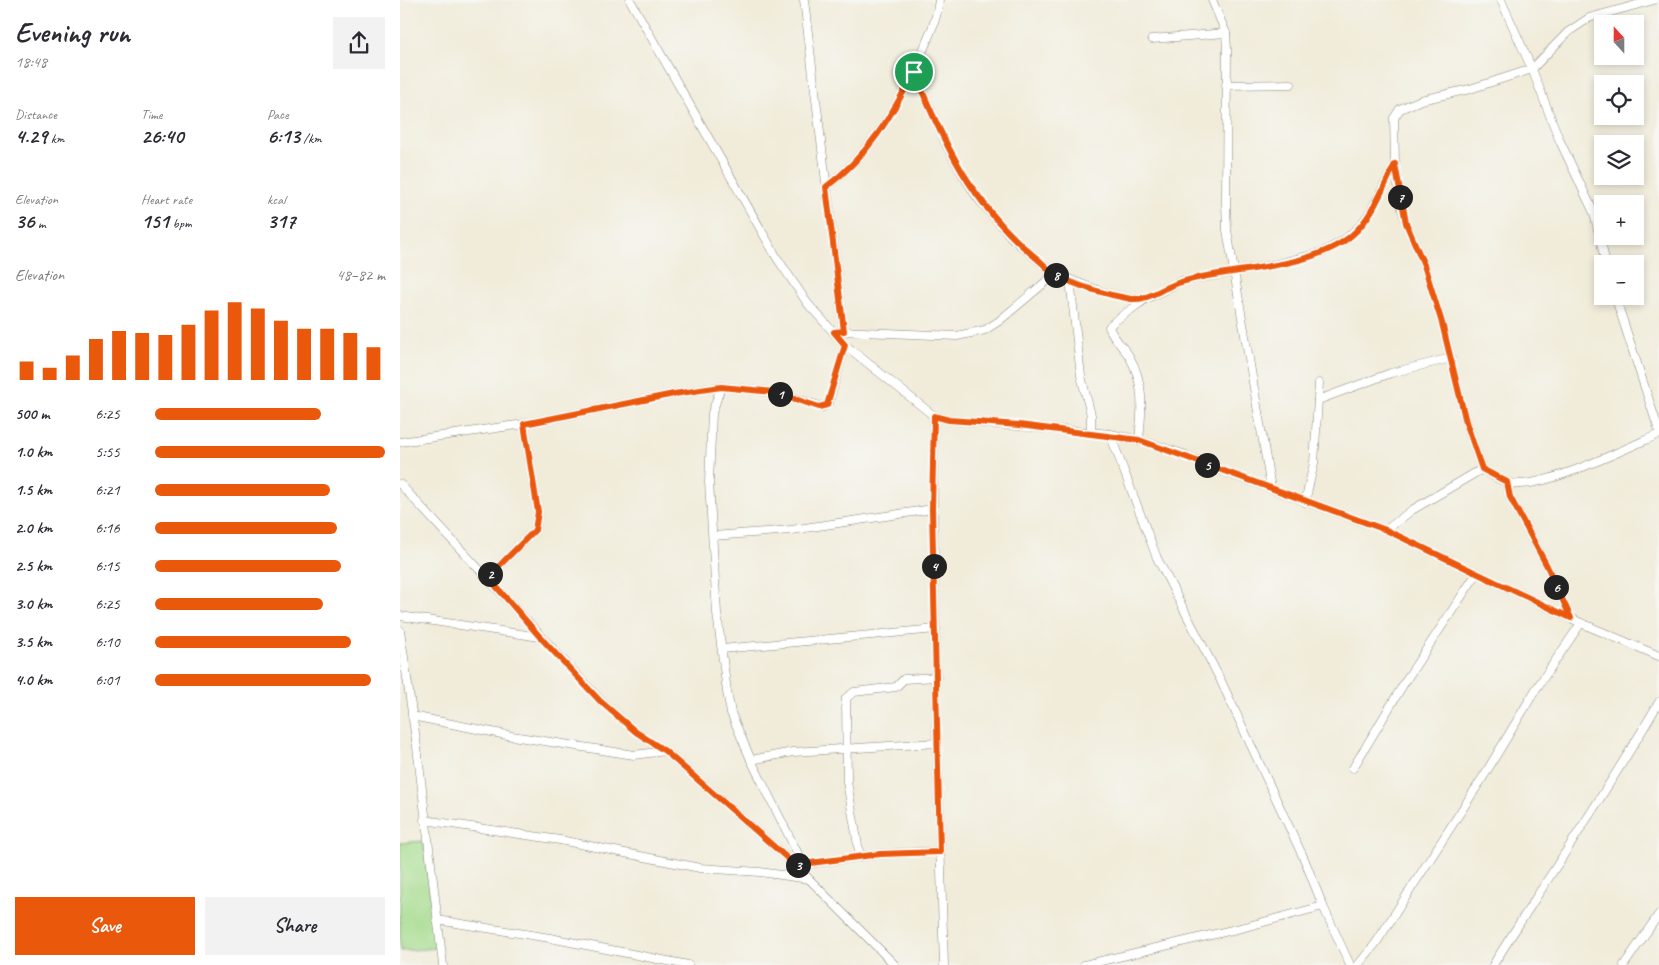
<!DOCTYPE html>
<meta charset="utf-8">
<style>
:root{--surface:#fff;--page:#f2f2f3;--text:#2b2b33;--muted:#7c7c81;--accent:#ea580c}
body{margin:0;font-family:Caveat,sans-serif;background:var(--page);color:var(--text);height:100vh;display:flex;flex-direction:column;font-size:19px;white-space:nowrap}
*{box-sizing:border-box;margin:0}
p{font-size:16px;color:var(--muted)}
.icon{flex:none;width:28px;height:28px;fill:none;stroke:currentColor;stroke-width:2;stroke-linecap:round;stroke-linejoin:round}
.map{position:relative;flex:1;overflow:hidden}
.side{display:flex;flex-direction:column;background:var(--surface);width:400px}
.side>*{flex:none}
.needle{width:32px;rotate:339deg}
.fabs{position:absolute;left:1194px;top:15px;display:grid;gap:10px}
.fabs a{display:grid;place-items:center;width:50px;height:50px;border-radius:0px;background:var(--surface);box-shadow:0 2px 8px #0003;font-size:25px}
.pin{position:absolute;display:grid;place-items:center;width:42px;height:42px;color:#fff;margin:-21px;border:2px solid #fff;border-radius:50%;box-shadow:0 1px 5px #0007}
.km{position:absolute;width:25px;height:25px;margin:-12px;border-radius:50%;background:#222;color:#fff;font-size:14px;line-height:25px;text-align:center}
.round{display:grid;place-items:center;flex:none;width:52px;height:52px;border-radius:0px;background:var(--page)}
.headline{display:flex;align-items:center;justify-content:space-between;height:85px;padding:0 15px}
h1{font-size:28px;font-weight:700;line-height:38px}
.stats{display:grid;grid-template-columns:repeat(3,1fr);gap:8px;height:85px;padding:5px 15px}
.stats div{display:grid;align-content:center}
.stats b{font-size:21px;font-weight:700}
.stats small{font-size:14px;font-weight:400}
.stats p{font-size:14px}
.chart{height:140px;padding:10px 15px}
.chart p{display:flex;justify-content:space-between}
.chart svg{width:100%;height:90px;margin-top:5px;stroke:var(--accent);stroke-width:6}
.button{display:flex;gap:10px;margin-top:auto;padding:10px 15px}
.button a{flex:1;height:58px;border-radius:0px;background:var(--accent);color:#fff;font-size:20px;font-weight:700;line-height:58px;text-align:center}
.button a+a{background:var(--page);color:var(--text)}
ul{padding:0 15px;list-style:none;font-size:16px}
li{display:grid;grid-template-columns:80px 60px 1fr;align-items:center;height:38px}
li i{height:12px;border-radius:6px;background:var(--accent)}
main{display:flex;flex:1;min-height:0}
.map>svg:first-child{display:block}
.green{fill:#a5dc8d;stroke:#607c54}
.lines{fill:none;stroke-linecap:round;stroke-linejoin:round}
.minor-casing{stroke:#86847b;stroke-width:9}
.minor{stroke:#fff;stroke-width:8}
.route-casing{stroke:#fff;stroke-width:10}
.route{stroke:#ea580c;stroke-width:6}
</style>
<main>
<section class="side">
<div class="headline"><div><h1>Evening run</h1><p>18:48</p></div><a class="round"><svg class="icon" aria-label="share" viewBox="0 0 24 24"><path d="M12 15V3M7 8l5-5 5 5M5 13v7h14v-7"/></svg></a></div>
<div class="stats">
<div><p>Distance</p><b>4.29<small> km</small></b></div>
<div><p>Time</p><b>26:40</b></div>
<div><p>Pace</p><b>6:13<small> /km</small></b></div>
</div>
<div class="stats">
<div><p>Elevation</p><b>36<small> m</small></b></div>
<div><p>Heart rate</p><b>151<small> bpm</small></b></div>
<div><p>kcal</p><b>317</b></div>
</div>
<div class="chart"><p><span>Elevation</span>48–82 m</p>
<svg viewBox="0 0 160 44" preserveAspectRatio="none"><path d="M5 44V35M15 44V38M25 44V32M35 44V24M45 44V20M55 44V21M65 44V22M75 44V17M85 44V10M95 44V6M105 44V9M115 44V15M125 44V19M135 44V19M145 44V21M155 44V28"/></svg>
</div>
<ul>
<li><b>500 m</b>6:25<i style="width:72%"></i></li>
<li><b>1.0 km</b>5:55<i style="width:100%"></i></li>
<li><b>1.5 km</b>6:21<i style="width:76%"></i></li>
<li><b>2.0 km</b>6:16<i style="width:79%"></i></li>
<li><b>2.5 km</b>6:15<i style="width:81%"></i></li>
<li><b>3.0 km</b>6:25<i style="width:73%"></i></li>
<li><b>3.5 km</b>6:10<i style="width:85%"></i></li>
<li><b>4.0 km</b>6:01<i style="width:94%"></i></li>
</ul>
<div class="button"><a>Save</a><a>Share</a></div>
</section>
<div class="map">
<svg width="1259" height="965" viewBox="0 0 1259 965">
<rect width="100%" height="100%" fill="#f6f6f2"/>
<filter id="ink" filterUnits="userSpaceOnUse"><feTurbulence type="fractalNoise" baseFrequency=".02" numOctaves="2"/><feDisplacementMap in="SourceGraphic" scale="10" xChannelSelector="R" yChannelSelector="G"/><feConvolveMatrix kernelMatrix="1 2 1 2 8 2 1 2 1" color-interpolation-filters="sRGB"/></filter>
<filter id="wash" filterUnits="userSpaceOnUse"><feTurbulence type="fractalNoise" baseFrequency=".0096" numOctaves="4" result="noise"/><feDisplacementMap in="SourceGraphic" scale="20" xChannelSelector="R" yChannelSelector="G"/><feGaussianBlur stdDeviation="1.12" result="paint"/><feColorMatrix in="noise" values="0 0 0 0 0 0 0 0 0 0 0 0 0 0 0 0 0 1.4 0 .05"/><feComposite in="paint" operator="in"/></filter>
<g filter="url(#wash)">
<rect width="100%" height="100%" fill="#f1ecda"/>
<!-- green -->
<polygon class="green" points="23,841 38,948 0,951 0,843"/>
</g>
<g filter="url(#ink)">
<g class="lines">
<defs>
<g id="minor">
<polyline points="230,0 377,258 408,304 445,345 534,416 549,420 710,434 739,440 786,455 820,470 986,530 1181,623 1259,656"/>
<polyline points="404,0 444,331"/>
<polyline points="812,0 826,33 827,50 826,202 827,230 871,488"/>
<polyline points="1101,0 1132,69 1159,139 1194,213 1206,264"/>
<path d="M 1254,0 L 1189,18 L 1168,32 L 1132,69 L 1070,89 L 1021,100 L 1000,109 L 994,118 L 995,164 L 1001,205 L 1006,223 L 1024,265 L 1042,323 L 1066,422 L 1082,469 C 1093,475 1104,484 1117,484 C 1151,485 1225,449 1259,434"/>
<polyline points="752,39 826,33"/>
<polyline points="514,72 545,142 562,173 577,197 613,239 655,274 702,292 731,299 744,300 782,281 873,265 923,252 943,241 960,226 971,211 995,164"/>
<polyline points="826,85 891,84"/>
<path d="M 426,187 C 471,153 499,106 521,55 C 529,36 537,20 539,0"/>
<polyline points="670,280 681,376 691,415 691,432"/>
<polyline points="1215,296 1259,431"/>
<polyline points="440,331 557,336 585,330 599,321 655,274"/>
<polyline points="321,387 312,413 309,482 317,613 327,692 331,713 351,760 403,864"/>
<polyline points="918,400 991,373 1051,358"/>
<polyline points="534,416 533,509 537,743 544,965"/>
<polyline points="710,434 757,558 821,681 905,861 923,906 950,965"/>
<path d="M 739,440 C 742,410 745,383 729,356 C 723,347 713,338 709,327 C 711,322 737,306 744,300"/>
<polyline points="0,442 124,424 274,394 321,387 374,392 423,407 429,402 445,345"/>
<polyline points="1107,482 1110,497 1147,566 1171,619"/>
<polyline points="0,484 201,701 236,732 265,751 395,865 495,965"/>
<polyline points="905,502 914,463 919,383"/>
<polyline points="986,530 1012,510 1082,469"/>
<polyline points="313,536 391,530 533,509"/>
<polyline points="88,577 135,530 138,512 124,424"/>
<polyline points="0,616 140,637"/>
<polyline points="0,630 17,747 43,965"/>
<polyline points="322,649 536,629"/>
<polyline points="12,716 112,736 234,755 265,751"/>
<polyline points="351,760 393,752 537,743"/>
<polyline points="953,768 1006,680 1077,573"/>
<polyline points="24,820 160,840 300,868 360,872 409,879"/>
<polyline points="460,857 447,782 446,698 454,692 496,687 504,679 537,677"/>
<polyline points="400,865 480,854 540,851"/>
<polyline points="37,920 150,938 288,965"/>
<polyline points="684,965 845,927 923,906"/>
<polyline points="958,965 976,943 1085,774 1136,689 1181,623"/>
<path d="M 1093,965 C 1148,877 1207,792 1259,702"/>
<polyline points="1224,965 1259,914"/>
</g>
</defs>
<!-- minor casing -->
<use href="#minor" class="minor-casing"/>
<!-- minor -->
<use href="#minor" class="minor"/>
</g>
</g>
<g class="lines" filter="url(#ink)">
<defs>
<path id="route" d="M 514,72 C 545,145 572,205 635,257 C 642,262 648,270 655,274 C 675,286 708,295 731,299 C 748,300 757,291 773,285 C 782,281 792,279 802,277 C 847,268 916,266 952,235 C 972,218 983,188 995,164 L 1006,223 L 1024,265 L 1042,323 L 1066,422 L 1082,469 L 1107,482 L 1110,497 L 1147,566 L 1171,618 L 986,530 L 739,440 L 619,425 L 549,420 L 534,416 L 532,509 L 540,852 L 480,854 L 395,865 L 265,751 L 236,732 L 200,701 L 140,637 L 88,577 L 135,530 L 138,512 L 124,424 L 274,394 L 321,387 L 374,392 L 419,407 L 427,405 L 445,345 L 434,332 L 444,331 L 426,187 C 467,157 491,117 514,72 Z"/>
</defs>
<!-- route casing -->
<use href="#route" class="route-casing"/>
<!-- route -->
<use href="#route" class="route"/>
</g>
</svg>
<div class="fabs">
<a><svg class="needle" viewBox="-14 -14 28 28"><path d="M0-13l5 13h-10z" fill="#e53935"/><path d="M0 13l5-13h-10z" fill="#7c7c81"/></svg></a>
<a><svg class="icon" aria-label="locate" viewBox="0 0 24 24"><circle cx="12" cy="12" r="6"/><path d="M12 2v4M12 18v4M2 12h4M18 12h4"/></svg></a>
<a><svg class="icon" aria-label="layers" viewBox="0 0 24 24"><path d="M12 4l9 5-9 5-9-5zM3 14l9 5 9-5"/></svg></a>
<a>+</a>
<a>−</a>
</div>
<div class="pin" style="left:514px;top:72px;background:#1e9e55"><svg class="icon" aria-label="arrive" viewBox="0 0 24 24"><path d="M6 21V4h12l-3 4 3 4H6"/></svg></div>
<b class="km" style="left:380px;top:394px">1</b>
<b class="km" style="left:90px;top:574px">2</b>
<b class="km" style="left:398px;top:865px">3</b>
<b class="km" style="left:534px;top:566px">4</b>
<b class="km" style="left:807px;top:465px">5</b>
<b class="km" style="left:1156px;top:587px">6</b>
<b class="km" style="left:1000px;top:197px">7</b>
<b class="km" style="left:656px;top:275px">8</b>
</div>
</main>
